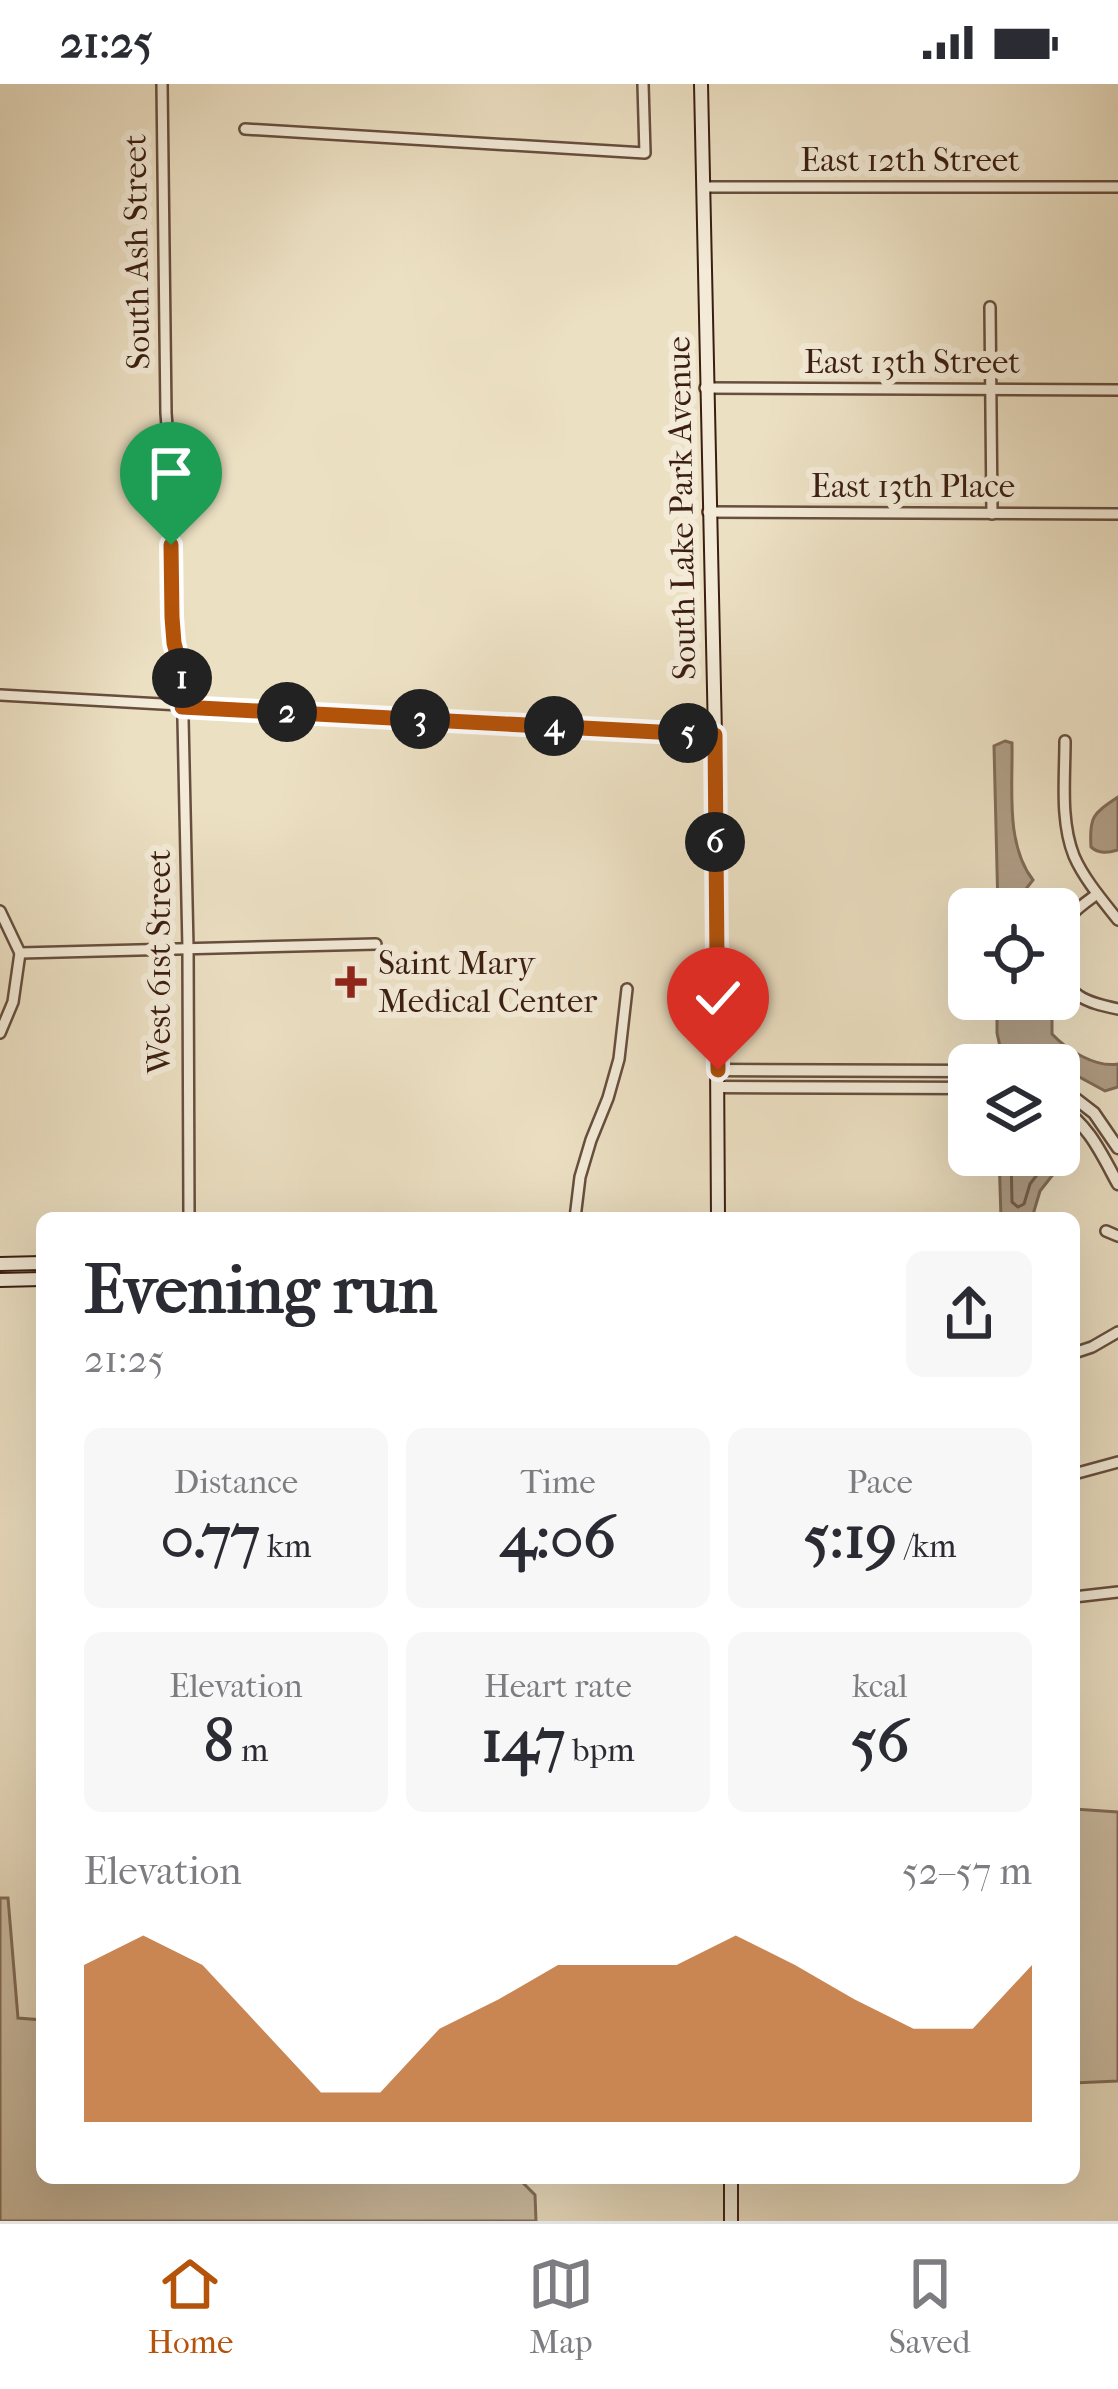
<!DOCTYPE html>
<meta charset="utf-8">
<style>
:root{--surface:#fff;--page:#f7f7f7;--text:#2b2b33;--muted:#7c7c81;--line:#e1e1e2;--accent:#b45309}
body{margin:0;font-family:"IM FELL French Canon",serif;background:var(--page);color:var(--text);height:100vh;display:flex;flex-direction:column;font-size:45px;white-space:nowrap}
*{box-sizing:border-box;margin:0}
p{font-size:39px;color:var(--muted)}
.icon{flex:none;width:66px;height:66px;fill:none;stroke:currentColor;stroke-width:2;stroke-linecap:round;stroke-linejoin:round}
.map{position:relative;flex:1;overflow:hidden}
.side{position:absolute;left:36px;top:1128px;width:1044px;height:972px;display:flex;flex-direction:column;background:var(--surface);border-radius:18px;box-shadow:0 12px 48px #0002}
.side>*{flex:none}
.buttons{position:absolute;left:948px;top:804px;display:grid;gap:24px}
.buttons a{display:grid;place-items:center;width:132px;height:132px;border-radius:18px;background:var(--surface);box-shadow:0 12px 48px #0002;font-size:60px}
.pin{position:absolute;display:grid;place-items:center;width:102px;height:102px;color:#fff;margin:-123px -51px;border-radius:50% 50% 50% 0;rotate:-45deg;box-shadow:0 0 12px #0007}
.pin .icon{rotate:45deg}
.km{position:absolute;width:60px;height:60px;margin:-30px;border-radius:50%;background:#222;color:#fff;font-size:33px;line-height:60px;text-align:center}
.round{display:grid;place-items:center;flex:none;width:126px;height:126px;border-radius:18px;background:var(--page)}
.headline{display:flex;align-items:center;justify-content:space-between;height:204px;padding:0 48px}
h1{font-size:66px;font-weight:800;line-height:90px}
.figures{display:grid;grid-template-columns:repeat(3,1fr);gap:18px;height:204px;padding:12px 48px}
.figures div{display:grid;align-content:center;border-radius:18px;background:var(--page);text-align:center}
.figures b{font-size:60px;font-weight:800}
.figures small{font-size:33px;font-weight:400}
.figures p{font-size:33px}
.chart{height:336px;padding:24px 48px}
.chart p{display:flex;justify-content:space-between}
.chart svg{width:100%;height:216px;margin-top:12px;fill:var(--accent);opacity:.7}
.status{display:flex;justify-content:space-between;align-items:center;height:84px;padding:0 60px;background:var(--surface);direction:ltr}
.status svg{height:33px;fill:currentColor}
.tabs{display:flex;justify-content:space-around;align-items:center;height:168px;border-top:3px solid var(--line);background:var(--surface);font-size:33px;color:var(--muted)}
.tabs a{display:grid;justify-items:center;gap:6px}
.tabs .active{color:var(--accent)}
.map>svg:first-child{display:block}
.green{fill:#cebfa5;stroke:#846e5b;stroke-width:3}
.water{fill:#b09e86;stroke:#816b57;stroke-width:3}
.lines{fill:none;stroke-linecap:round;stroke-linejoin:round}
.shore{stroke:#765e4c;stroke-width:3}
.minor-casing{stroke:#674e3e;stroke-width:14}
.tertiary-casing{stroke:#674e3e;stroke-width:15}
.secondary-casing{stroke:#3b1e11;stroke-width:16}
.minor{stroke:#f3ebd8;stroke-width:9}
.tertiary{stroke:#f3ebd8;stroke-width:10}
.secondary{stroke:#f3ebd8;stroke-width:12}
.route-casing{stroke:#fff;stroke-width:24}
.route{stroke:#b45309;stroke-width:15}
.poi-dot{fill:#8f2418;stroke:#f3ebd8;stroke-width:4.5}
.labels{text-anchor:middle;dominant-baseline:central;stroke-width:12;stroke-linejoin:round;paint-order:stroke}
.street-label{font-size:33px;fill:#3b1e11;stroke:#f3ebd8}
.poi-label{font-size:33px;fill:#3b1e11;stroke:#f3ebd8;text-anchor:start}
</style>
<div class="status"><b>21:25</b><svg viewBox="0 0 49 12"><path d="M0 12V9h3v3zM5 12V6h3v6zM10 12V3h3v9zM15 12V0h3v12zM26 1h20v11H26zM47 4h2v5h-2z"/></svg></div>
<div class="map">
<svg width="1118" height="2137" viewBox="0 0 1118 2137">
<rect width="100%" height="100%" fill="#ece0c3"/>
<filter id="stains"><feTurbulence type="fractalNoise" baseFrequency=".00167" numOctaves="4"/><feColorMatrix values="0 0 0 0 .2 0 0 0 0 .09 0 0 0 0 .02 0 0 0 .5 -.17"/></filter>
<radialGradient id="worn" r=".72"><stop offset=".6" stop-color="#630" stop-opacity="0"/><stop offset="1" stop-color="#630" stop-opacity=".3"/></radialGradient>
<!-- green -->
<g class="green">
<polygon points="1074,1725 1118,1728 1118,1997 1074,1999"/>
<polygon points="0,1814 8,1814 18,1934 42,1936 42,2094 518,2094 535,2111 536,2137 0,2137"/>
</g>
<!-- water -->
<g class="water">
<path d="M 1005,657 L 1012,659 C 1013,703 1005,760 1033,796 L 1022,810 L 1017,825 L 998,825 L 994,662 Z"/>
<path d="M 1118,713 L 1118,766 C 1108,769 1099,770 1091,763 C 1089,732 1093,730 1118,713 Z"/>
<path d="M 997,915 L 1034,915 L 1047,919 L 1052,931 L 1052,950 C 1067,966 1096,984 1118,980 L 1118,1003 L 1105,1007 L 1048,976 L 1001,967 L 997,949 Z"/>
<polygon points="1059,1045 1071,1061 1070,1069 1040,1107 1032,1134 1001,1134 999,1071 1059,1071"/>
</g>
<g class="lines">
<!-- shore -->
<polyline class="shore" points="1011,1071 1012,1118 1018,1123 1024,1120 1030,1100 1052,1071"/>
<defs>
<g id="minor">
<polyline points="162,0 166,329 169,368 172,533 174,559 182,589 188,864 189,1134"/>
<polyline points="245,45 645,69 643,0"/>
<polyline points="703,103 1118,103"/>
<polyline points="990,223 992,430"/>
<polyline points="705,304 1118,306"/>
<polyline points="708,428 1118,430"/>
<polyline points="0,611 715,651"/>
<path d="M 1065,657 C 1065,694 1060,737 1074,772 C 1084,795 1103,817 1118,836"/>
<polyline points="0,827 20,869 13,918 0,949"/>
<path d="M 1059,858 C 1063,833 1078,824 1097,810"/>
<polyline points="20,869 376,860"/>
<path d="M 1059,877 C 1067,913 1085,918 1118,925"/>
<polyline points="575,1134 580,1093 591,1056 608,1014 619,975 627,905"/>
<polyline points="1106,1147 1118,1152"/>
<polyline points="1074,1269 1092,1263 1118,1248"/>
<polyline points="1074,1390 1118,1378"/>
<polyline points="1074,1513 1118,1508"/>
</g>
<g id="tertiary">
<polyline points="719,986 969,987"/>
<polyline points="1059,1002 1094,1029 1118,1064"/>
<polyline points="719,1003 969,1004"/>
<path d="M 1059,1022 C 1089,1041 1101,1069 1118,1100"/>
</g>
<g id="secondary">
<polyline points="701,0 715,651 718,1134"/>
<polyline points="0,1180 42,1179"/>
<polyline points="0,1196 42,1195"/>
<polyline points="731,2094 731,2137"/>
</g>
</defs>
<!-- minor casing -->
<use href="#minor" class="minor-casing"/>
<!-- tertiary casing -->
<use href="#tertiary" class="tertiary-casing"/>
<!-- secondary casing -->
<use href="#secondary" class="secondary-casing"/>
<!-- minor -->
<use href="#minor" class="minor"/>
<!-- tertiary -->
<use href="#tertiary" class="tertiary"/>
<!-- secondary -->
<use href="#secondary" class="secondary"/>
</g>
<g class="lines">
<defs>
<polyline id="route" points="171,461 172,533 174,559 182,589 182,623 715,651 718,986"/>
</defs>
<!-- route casing -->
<use href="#route" class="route-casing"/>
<!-- route -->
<use href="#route" class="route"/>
</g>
<!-- markers -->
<path class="poi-dot" d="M345 880h12v12h12v12h-12v12h-12v-12h-12v-12h12z"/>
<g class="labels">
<!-- street labels -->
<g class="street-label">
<text x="910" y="76">East 12th Street</text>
<text transform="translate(137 168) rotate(-91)">South Ash Street</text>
<text x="912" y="278">East 13th Street</text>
<text x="913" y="402">East 13th Place</text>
<text transform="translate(682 424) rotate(-91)">South Lake Park Avenue</text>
<text transform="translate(159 878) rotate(-90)">West 61st Street</text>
</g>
<!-- poi labels -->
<g class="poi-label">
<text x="378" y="879">Saint Mary<tspan x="378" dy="38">Medical Center</tspan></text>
</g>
</g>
<rect width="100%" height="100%" filter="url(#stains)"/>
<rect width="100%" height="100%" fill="url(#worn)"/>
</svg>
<div class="buttons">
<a><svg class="icon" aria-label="locate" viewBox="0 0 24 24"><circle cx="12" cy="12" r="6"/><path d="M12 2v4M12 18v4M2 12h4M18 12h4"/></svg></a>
<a><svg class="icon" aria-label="layers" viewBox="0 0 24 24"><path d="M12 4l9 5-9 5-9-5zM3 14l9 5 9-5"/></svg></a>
</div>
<div class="pin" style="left:171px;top:461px;background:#1e9e55"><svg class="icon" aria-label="arrive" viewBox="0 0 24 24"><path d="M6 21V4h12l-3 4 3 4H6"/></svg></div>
<div class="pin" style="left:718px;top:986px;background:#d93025"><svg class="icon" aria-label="check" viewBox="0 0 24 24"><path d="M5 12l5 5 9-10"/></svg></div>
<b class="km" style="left:182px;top:594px">1</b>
<b class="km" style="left:287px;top:628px">2</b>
<b class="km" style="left:420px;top:635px">3</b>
<b class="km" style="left:554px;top:642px">4</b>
<b class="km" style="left:688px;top:649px">5</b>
<b class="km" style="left:715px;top:758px">6</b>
<section class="side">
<div class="headline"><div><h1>Evening run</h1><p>21:25</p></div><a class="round"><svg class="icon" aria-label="share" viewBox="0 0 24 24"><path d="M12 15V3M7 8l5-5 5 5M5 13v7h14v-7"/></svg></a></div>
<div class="figures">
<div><p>Distance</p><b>0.77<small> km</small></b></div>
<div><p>Time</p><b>4:06</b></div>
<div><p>Pace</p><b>5:19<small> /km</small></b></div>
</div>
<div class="figures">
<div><p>Elevation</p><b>8<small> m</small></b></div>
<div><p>Heart rate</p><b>147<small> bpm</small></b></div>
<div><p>kcal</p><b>56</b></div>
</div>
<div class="chart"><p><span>Elevation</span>52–57 m</p>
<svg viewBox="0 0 160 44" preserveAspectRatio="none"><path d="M0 44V12L10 6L20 12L30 25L40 38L50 38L60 25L70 19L80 12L90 12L100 12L110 6L120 12L130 19L140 25L150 25L160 12V44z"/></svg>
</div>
</section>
</div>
<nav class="tabs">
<a class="active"><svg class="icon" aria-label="home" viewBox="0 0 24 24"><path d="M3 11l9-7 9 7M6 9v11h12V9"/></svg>Home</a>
<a><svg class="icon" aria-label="map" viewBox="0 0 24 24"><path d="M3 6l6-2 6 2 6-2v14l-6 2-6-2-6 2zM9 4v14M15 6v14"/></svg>Map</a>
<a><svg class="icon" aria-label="saved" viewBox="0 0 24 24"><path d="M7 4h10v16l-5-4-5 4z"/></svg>Saved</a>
</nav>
